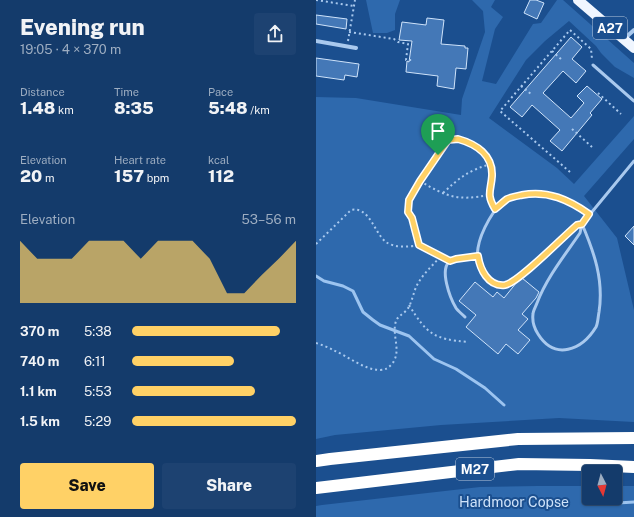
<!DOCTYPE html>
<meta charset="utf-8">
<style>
:root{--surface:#143b6b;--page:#1d4271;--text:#f1f3f6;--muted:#9dadc1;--line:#33557e;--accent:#ffd166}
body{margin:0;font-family:"Public Sans",sans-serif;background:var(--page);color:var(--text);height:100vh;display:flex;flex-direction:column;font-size:15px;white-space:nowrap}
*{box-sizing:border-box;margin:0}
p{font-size:13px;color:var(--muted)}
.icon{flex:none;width:22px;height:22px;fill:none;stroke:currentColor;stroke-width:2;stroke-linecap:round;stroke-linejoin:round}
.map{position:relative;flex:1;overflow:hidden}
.panel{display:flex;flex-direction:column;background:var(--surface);width:316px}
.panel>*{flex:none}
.needle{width:26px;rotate:174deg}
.buttons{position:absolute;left:266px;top:465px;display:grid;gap:8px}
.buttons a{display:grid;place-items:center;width:40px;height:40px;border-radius:4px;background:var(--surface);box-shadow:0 1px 3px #0004,0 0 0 1px var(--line);font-size:20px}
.pin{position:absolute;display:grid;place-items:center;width:34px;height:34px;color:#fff;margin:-41px -17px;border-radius:50% 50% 50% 0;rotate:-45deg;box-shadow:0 0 4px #0007}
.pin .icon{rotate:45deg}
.round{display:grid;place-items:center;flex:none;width:42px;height:42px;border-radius:4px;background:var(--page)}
.head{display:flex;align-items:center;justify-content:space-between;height:68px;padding:0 20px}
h1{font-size:22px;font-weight:800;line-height:30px}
.metrics{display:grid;grid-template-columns:repeat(3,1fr);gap:6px;height:68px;padding:4px 20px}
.metrics div{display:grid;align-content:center}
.metrics b{font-size:17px;font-weight:800}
.metrics small{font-size:11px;font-weight:400}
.metrics p{font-size:11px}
.chart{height:112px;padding:8px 20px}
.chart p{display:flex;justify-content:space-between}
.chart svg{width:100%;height:72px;margin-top:4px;fill:var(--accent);opacity:.7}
.cta{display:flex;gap:8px;margin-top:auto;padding:8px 20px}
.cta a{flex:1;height:46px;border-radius:4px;background:var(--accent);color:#111;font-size:16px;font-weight:800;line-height:46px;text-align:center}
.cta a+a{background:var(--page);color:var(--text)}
ul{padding:0 20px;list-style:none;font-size:13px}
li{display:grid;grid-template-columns:64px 48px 1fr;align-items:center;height:30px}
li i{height:10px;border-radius:5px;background:var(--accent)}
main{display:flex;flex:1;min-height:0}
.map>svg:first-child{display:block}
.green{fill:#2e69ad}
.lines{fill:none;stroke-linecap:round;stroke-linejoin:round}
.stream{stroke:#9cc4f0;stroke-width:3}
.building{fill:#4478b7;stroke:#cfe3fa}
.path{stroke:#a9c9ee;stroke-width:2;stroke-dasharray:2 3;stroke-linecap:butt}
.service{stroke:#a9c9ee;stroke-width:3}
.minor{stroke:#a9c9ee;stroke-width:4}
.primary{stroke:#f0f6ff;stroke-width:10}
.motorway{stroke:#fff;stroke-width:12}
.route-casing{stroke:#fff;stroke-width:8}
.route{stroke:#ffd166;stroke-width:5}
.labels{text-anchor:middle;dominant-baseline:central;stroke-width:4;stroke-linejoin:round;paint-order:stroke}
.shield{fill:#1b4f8f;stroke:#bbcadd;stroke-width:1}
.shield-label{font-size:13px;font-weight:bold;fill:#fff}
.park-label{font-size:14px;fill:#cfe3fa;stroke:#1b4f8f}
</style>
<main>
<section class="panel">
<div class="head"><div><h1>Evening run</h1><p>19:05 · 4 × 370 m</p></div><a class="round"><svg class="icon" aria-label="share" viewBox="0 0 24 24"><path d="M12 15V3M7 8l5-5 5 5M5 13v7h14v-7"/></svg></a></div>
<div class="metrics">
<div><p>Distance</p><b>1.48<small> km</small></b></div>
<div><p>Time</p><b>8:35</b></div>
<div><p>Pace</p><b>5:48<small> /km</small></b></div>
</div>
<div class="metrics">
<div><p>Elevation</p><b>20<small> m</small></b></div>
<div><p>Heart rate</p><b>157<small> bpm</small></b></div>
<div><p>kcal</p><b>112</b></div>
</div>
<div class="chart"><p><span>Elevation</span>53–56 m</p>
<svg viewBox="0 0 160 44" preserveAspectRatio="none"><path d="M0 44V6L10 17L20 17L30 17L40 6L50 6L60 6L70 17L80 6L90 6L100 6L110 17L120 38L130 38L140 27L150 17L160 6V44z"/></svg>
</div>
<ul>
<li><b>370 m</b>5:38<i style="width:90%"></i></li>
<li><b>740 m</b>6:11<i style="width:62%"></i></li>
<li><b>1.1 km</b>5:53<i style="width:75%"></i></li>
<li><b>1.5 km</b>5:29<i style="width:100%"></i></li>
</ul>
<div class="cta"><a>Save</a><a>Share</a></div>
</section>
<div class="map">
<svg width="318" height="517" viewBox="0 0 318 517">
<rect width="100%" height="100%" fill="#1b4f8f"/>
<!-- green -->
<g class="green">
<polygon points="50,0 84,0 79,14 79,30 71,33 57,33"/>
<polygon points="156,0 179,0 175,7 187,17 179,29 166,81 180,84 217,24 225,23 241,0 247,0 318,63 318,78 299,67 285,53 280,46 253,21 229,41 210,60 173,118 241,168 258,184 318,116 318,139 268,196 301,238 318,310 318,422 243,418 125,425 19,435 0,439 0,97 40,98 145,115 146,99 169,32 167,11"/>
<polygon points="222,486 273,486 273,498 299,498 299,486 318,486 318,517 0,517 0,506 6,505 164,487"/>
</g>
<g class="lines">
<!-- stream -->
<g class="stream">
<polyline points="0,276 8,281 27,286 37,291 47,312 57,320 64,325 93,336 118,359 140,369 169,388 188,405"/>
<polyline points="277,501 286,504 318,502"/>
</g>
</g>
<!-- building -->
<g class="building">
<polygon points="214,0 220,0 228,3 221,19 208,13"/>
<polygon points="0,15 31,19 30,29 0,24"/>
<polygon points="111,18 128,20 125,44 149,46 149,48 152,48 150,69 140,68 138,89 121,86 122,76 90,72 91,61 93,62 96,41 83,40 86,22 110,25"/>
<polygon points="255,37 266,47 256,59 270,71 260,83 247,71 227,93 255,118 268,103 261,96 271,86 286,99 274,113 276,115 246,151 234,141 244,130 216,105 206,117 194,107"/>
<polygon points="0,58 43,64 41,77 29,75 28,80 0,76"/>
<polygon points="318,226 318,245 309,236"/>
<polygon points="206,278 223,292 220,298 206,314 212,319 202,330 214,340 202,354 190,344 182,354 150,327 160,315 143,301 159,282 177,297 181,292 188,298 201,282"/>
</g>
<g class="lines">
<!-- path -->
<g class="path">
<polyline points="0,0 38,6"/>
<polyline points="33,32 78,39 82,42 92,44 90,60 96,60"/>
<polyline points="32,41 39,0"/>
<polyline points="236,51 245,59"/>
<polyline points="205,86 215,94"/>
<polyline points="282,93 305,114"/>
<polyline points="256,129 276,147"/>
<polyline points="254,172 184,111 254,30 275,49 276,59"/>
<path d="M 104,181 C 131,197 141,201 173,195"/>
<path d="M 127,193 C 143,178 153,170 175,164"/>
<path d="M 0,244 L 35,210 C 54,206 58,233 70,242 C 78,248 93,247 103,245 L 129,259"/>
<path d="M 103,245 L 96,218 L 92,212 L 93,200 L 104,181 L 132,140 C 154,138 176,151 176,174 C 176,185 170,195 176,205"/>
<path d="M 93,305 C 111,334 117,339 152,342"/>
<path d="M 0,343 C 6,345 12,347 17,350 C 32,356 48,370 64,370 C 69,370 72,368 75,365 C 87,352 75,336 80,321 C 82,316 87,314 91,310 C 96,303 97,293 101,285 C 107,274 116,266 124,257"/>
</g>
<!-- service -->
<g class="service">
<polyline points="277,65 318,101"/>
<path d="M 266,224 C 278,252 288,280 283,312 C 282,317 282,323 280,327 C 266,350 239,361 222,334 C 218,328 216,322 217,314 C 217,311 220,306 221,303 C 231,277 249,255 264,233 L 266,224 L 318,161"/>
<path d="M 266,224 L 261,225 C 247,237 234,250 220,262 C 211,270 202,280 191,284 C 186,286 181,284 177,282 C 165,275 160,261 162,248 C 164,234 179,203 193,198 C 223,187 249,197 273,214"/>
<path d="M 149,317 C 146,314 142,311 140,308 C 134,298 123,269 134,261 C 141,256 154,257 162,256"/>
</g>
<!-- minor -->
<g class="minor">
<polyline points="308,39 318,30"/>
<polyline points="0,41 40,48"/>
</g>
<!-- primary -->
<polyline class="primary" points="262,0 318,48"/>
<!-- motorway -->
<g class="motorway">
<polyline points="0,461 14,459 202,439 318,438"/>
<polyline points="0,488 203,464 274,465 318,467"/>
</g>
</g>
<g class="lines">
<defs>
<path id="route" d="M 142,139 C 160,144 177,155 176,176 C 175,191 170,194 179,209 C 183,206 187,202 191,199 C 195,197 201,196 206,195 C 232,190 253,200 273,214 L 266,224 L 261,225 C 248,236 202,283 189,285 C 172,287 164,269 162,256 L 140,259 L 134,261 L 103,245 L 96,218 L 92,212 L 93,200 L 104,181 L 132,140 Z"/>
</defs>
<!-- route casing -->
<use href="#route" class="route-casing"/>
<!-- route -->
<use href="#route" class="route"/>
</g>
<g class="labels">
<!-- shield labels -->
<g class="shield">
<rect x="277" y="17" width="34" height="22" rx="3"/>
<rect x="140" y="458" width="38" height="22" rx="3"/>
</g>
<g class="shield-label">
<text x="294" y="28">A27</text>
<text x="159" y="469">M27</text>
</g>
<!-- park labels -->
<g class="park-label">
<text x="198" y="502">Hardmoor Copse</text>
</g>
</g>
</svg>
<div class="buttons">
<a><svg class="needle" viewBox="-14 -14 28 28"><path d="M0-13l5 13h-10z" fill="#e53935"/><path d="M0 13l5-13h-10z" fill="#9dadc1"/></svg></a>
</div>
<div class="pin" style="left:122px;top:155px;background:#1e9e55"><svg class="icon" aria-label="arrive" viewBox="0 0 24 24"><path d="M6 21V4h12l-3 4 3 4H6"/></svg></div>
</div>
</main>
